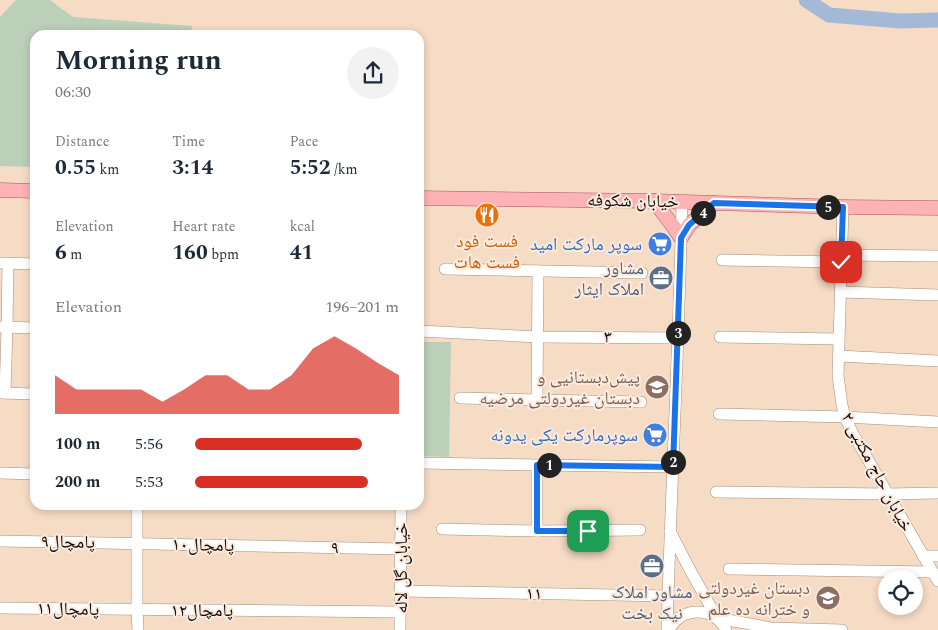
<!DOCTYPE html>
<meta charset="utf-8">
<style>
:root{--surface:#fff;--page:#f2f2f3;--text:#1f2937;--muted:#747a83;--accent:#d93025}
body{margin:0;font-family:Spectral,"Noto Naskh Arabic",serif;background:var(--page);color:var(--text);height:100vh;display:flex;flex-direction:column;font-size:19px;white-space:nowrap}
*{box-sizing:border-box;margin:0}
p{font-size:16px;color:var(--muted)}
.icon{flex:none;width:28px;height:28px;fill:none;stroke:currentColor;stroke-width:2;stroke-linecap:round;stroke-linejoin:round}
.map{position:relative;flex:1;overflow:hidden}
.details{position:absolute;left:30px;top:30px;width:394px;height:480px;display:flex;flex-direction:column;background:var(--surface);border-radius:15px;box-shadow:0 2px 8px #0003}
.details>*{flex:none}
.tools{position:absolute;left:878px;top:570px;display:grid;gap:10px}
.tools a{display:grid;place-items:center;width:45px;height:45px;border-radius:50%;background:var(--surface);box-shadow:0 2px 8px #0003;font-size:25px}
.pin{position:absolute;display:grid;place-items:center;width:42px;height:42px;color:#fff;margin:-21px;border-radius:10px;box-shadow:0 2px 8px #0006}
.km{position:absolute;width:25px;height:25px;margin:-12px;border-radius:50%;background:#222;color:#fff;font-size:14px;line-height:25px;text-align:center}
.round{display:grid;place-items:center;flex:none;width:52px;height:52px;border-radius:26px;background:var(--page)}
.headline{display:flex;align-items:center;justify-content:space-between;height:85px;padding:0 25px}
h1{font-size:28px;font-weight:700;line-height:38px}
.figures{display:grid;grid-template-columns:repeat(3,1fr);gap:8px;height:85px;padding:5px 25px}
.figures div{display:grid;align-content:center}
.figures b{font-size:21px;font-weight:700}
.figures small{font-size:14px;font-weight:400}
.figures p{font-size:14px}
.chart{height:140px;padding:10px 25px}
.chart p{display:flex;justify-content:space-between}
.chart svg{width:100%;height:90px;margin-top:5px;fill:var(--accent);opacity:.7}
ul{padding:0 25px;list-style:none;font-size:16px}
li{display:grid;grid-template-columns:80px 60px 1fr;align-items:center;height:38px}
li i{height:12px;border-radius:6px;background:var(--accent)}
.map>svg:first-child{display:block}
.green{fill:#bcd0b9}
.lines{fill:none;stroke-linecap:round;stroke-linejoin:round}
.river{stroke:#a4b8d8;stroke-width:15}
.minor-casing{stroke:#a78e79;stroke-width:12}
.major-casing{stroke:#aa5658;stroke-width:15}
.minor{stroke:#fff;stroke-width:11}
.major{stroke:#fdb2b5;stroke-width:14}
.route-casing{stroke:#fff;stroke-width:10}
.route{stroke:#1a73e8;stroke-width:6}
.labels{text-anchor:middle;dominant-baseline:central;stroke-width:4;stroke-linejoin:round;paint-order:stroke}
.street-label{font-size:18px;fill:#140b05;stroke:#fbeadd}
.food-label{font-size:18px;fill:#c56008;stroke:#fbeadd}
.shop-label{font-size:18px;fill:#366cbe;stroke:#fbeadd;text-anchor:end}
.service-label{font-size:18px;fill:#4e5e75;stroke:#fbeadd;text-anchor:end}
.education-label{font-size:18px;fill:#785e54;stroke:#fbeadd;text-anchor:end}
</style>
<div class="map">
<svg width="938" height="630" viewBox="0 0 938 630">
<rect width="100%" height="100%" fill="#f6dbc5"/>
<!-- green -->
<g class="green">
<polygon points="16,0 50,0 73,17 192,26 192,35 35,35 35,167 0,166 0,17"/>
<polygon points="419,342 451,342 449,457 419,456"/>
</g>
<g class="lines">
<!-- river -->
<polyline class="river" points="806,0 829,15 900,21 938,20"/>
<defs>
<g id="minor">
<polyline points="843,207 838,376 842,405 845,417 852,432 938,581"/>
<polyline points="841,255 938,256"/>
<polyline points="722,260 841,262"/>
<polyline points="2,263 35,264"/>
<polyline points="445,269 642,273"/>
<polyline points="840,292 938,295"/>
<polyline points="2,327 35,328"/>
<polyline points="419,331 538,337 678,338"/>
<polyline points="720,337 839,339"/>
<polyline points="839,356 938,361"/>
<polyline points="0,393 35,394"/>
<polyline points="5,393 7,328 8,263"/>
<polyline points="460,398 537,400 641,402"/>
<polyline points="537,400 538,271"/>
<polyline points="719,414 845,417 938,422"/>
<polyline points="419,463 673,467"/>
<polyline points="0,473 35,474"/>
<polyline points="716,492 887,494 938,493"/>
<polyline points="137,505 137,610 138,630"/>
<polyline points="442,529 537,531 640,530"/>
<polyline points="537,531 537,465"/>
<polyline points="670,531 690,570 717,618 771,628 842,630"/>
<polyline points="0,541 401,549"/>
<polyline points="923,556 938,556"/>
<polyline points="729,569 933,572"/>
<polyline points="400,591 668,596"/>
<polyline points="0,608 400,612"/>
<polyline points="400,630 401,505"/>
<path d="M 667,630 C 671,487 679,345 682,202"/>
<path d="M 669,630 C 680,606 715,606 726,630"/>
</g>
<g id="major">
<polyline points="0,190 35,191"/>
<polyline points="419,198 654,201 843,207 938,208"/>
<polyline points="654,201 673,226 681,238 689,225 714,203"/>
</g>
</defs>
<!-- minor casing -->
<use href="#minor" class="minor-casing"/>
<!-- major casing -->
<use href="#major" class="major-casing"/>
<!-- minor -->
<use href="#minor" class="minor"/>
<!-- major -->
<use href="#major" class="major"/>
</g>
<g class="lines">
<defs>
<polyline id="route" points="588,531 537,531 537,465 673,467 681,238 689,225 714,203 843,207 841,262"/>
</defs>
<!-- route casing -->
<use href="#route" class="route-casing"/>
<!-- route -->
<use href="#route" class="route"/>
</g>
<!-- icons -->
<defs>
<symbol id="restaurant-disc" viewBox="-11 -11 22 22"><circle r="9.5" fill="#e8710a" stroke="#fbeadd"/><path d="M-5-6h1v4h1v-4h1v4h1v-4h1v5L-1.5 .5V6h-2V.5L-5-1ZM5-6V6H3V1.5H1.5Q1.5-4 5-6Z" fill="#fff"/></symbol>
<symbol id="supermarket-disc" viewBox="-11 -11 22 22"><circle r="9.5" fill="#3f7fe0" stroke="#fbeadd"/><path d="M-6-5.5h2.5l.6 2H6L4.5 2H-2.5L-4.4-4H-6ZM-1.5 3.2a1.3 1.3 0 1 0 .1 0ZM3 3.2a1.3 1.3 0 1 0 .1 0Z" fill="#fff"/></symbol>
<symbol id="office-disc" viewBox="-11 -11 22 22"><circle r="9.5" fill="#5c6f8a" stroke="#fbeadd"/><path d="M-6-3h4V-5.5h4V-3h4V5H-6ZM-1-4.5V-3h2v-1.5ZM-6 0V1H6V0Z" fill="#fff"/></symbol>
<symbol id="school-disc" viewBox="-11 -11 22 22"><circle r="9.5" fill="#8d6e63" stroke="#fbeadd"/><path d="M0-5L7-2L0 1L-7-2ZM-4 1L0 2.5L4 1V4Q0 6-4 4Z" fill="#fff"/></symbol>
</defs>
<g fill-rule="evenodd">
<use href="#restaurant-disc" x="473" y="201" width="28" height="28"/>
<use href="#supermarket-disc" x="646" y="230" width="28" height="28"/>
<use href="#office-disc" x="647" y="264" width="28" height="28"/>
<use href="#school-disc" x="643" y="373" width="28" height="28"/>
<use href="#supermarket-disc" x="641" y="421" width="28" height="28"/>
<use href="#office-disc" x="638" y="552" width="28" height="28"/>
<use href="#school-disc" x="814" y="584" width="28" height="28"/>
</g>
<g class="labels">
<!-- street labels -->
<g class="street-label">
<text transform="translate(633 201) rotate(1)">خیابان شکوفه</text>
<text transform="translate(608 337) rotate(1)">۳</text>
<text transform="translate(877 472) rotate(62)">خیابان حاج مکتبی ۲</text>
<text transform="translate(68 542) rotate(1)">پامچال۹</text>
<text transform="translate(203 545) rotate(1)">پامچال۱۰</text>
<text transform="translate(335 548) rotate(1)">۹</text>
<text transform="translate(401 568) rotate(-90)">خیابان گل لاله</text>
<text transform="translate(534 594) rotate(1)">۱۱</text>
<text transform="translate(68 609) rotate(1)">پامچال۱۱</text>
<text x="202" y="610">پامچال۱۲</text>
</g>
<!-- food labels -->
<g class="food-label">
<text x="487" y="241">فست فود<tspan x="487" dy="21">فست هات</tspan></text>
</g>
<!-- shop labels -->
<g class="shop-label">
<text x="642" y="244">سوپر مارکت امید</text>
<text x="638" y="435">سوپرمارکت یکی یدونه</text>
</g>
<!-- service labels -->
<g class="service-label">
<text x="644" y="268">مشاور<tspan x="644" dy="21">املاک ایثار</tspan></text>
<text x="652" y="592" text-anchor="middle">مشاور املاک<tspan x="652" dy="21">نیک بخت</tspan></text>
</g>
<!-- education labels -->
<g class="education-label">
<text x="640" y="377">پیش‌دبستانیی و<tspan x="640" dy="21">دبستان غیردولتی مرضیه</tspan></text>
<text x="810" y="588">دبستان غیردولتی<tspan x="810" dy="21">و خترانه ده علم</tspan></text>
</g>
</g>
</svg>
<div class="tools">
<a><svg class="icon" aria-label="locate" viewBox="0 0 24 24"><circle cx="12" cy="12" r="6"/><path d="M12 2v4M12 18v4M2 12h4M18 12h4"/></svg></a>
</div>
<div class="pin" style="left:588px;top:531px;background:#1e9e55"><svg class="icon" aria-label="arrive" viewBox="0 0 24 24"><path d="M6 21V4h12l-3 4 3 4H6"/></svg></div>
<div class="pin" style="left:841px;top:262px;background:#d93025"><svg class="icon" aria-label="check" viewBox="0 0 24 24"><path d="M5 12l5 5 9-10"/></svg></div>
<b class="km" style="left:549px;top:465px">1</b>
<b class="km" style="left:673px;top:462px">2</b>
<b class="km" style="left:678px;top:333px">3</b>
<b class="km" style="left:703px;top:213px">4</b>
<b class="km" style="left:828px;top:207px">5</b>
<section class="details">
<div class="headline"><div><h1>Morning run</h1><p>06:30</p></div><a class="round"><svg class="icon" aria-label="share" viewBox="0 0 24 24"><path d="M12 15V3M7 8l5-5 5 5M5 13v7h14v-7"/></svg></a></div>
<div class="figures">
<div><p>Distance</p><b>0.55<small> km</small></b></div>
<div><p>Time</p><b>3:14</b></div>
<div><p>Pace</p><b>5:52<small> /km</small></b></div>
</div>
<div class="figures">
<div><p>Elevation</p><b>6<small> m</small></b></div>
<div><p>Heart rate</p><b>160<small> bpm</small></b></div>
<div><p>kcal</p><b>41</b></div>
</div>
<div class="chart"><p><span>Elevation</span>196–201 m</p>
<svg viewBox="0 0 160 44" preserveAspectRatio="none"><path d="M0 44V25L10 32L20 32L30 32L40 32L50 38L60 32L70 25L80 25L90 32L100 32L110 25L120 12L130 6L140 12L150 19L160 25V44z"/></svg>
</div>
<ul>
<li><b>100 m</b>5:56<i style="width:82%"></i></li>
<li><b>200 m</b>5:53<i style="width:85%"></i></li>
</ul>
</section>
</div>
